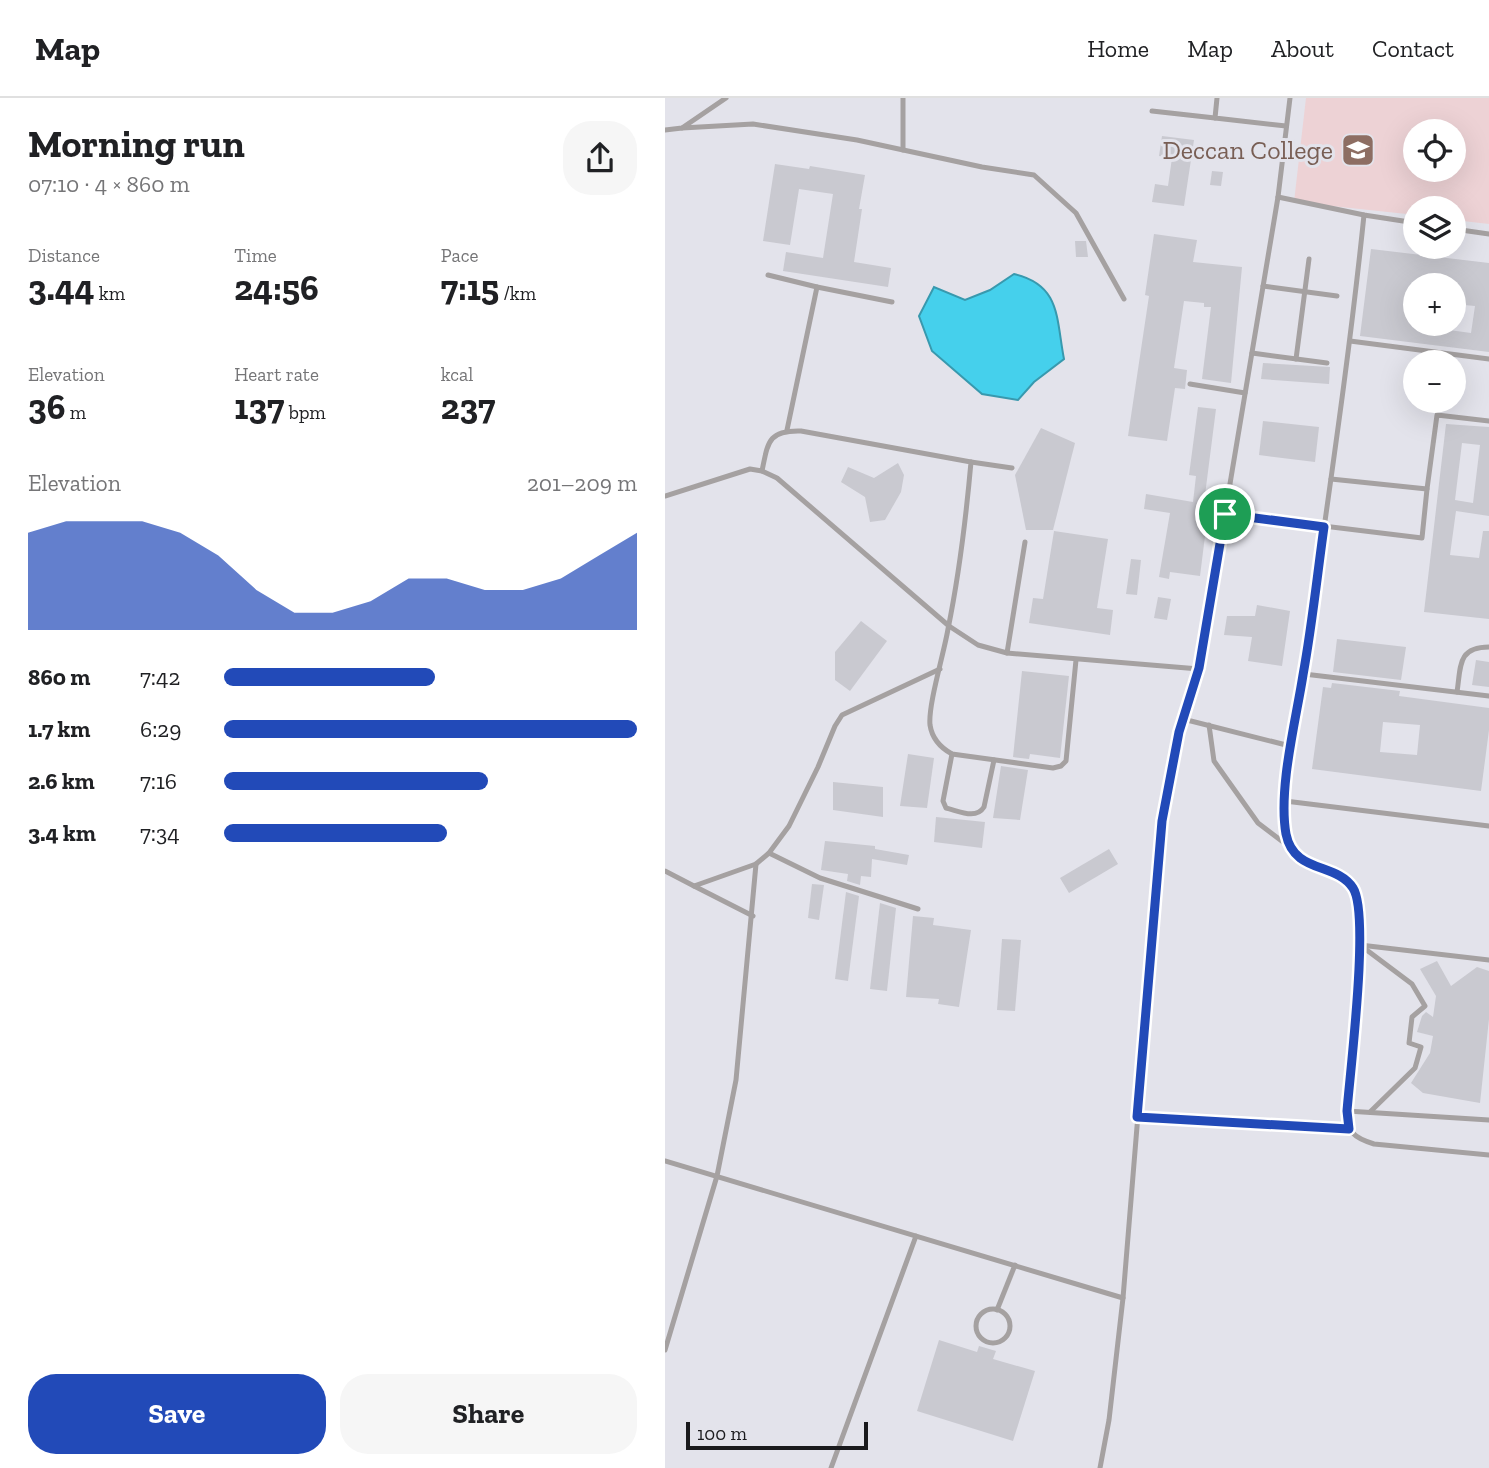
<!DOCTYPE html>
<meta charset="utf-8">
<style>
:root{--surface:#fff;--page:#f6f6f6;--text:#202124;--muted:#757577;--line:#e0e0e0;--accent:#224ab8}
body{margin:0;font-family:"Zilla Slab",serif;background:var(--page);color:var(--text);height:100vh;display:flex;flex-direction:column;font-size:26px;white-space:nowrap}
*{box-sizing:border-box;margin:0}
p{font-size:23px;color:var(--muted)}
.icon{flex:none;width:38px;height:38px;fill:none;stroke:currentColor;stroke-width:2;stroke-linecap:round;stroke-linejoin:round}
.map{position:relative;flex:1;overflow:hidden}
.drawer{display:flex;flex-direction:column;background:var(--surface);width:665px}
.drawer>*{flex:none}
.fabs{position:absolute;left:738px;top:21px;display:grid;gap:14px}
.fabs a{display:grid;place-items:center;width:63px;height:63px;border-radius:50%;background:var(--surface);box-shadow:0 7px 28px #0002;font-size:35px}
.scale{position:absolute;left:21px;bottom:18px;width:182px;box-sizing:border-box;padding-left:7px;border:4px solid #1a1a1d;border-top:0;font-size:19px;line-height:24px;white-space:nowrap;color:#1a1a1d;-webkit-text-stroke:5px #e3e3eb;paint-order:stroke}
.pin{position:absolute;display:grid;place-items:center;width:60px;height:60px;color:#fff;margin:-30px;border:4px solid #fff;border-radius:50%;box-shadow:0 2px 7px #0007}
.round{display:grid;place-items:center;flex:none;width:74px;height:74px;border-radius:28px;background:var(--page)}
.summary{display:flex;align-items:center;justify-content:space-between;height:119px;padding:0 28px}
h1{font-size:38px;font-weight:800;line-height:52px}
.metrics{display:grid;grid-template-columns:repeat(3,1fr);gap:10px;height:119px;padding:7px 28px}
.metrics div{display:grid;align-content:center}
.metrics b{font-size:35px;font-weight:800}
.metrics small{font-size:19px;font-weight:400}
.metrics p{font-size:19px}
.chart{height:196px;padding:14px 28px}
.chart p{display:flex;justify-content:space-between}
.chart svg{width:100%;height:126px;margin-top:7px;fill:var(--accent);opacity:.7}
.action{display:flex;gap:14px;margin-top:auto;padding:14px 28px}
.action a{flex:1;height:80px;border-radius:28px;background:var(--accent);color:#fff;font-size:28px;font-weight:800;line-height:80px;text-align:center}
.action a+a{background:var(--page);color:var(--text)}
ul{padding:0 28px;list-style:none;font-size:23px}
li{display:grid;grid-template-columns:112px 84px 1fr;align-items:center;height:52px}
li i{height:18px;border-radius:9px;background:var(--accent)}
header{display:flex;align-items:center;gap:42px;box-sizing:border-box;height:98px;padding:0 35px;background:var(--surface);border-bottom:2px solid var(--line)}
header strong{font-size:33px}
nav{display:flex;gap:38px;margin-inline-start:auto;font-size:24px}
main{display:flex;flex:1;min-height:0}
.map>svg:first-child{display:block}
.education{fill:#edd2d5;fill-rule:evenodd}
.water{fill:#45d0ec;stroke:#3899ae;stroke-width:2}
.building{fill:#c9c9d0;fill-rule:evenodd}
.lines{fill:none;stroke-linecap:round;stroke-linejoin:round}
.lane{stroke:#a5a1a1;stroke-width:5}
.route-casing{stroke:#fff;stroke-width:14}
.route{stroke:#224ab8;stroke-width:9}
.labels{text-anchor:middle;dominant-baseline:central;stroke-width:6;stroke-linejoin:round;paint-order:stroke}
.education-label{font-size:26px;fill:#785e54;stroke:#e3e3eb;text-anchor:end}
</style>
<header>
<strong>Map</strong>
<nav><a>Home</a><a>Map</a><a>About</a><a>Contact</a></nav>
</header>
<main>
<section class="drawer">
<div class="summary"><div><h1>Morning run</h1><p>07:10 · 4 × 860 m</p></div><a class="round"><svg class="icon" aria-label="share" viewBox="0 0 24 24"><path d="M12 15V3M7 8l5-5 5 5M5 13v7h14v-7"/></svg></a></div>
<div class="metrics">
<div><p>Distance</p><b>3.44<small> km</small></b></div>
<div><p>Time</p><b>24:56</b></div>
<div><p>Pace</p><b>7:15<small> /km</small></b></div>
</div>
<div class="metrics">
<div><p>Elevation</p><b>36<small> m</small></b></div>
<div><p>Heart rate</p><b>137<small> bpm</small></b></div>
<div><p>kcal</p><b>237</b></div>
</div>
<div class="chart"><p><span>Elevation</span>201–209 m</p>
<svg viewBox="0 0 160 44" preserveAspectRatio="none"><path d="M0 44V10L10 6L20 6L30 6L40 10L50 18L60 30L70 38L80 38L90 34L100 26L110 26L120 30L130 30L140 26L150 18L160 10V44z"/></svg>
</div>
<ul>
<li><b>860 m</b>7:42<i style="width:51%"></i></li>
<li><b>1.7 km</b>6:29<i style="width:100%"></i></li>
<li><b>2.6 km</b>7:16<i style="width:64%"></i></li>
<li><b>3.4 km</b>7:34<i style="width:54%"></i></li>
</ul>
<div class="action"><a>Save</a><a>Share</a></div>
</section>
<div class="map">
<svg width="824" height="1370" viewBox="0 0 824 1370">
<rect width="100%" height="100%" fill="#e3e3eb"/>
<!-- education -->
<path class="education" d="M 641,0 L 824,0 L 824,126 L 789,122 L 789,110 L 751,110 L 751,117 L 629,104 ZM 751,33 L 789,33 L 789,72 L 751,72 Z"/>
<!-- water -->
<path class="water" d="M 349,176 C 396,187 391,220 399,261 L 369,284 L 353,302 L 317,296 L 267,253 L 254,218 L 269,189 L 300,202 L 325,192 Z"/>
<!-- building -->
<g class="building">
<polygon points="497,38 529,42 519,108 487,104 490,86 503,88 507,60 494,58"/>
<polygon points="110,66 144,71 145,68 200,77 194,111 197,111 189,164 226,170 223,189 118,173 121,154 158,160 168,96 134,91 125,147 98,143"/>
<polygon points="547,73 558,74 556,88 545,87"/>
<polygon points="489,136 532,142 528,164 577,169 566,285 537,281 546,209 539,209 539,205 519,203 509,270 522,272 520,291 510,290 502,343 463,338 484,198 480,197"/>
<polygon points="410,143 421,143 423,159 411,159"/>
<path d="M 706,151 L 824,165 L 824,254 L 695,238 ZM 751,187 L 789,187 L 789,206 L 810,208 L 806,235 L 769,230 L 770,226 L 751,226 Z"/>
<polygon points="598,265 665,269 664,286 596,281"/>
<polygon points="533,309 551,311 540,397 545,398 535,478 505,474 504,481 494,479 505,415 479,411 481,396 528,404 531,378 524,377"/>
<polygon points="598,323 654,329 650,364 594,357"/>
<path d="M 781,326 L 824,329 L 824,418 L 791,413 L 785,457 L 814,460 L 818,433 L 824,433 L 824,521 L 759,514 ZM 797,345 L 815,347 L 808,405 L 790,402 Z"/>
<polygon points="376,330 410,345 388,432 361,432 350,377"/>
<polygon points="233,365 239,377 236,394 220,422 205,424 200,399 176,384 183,369 209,380"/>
<polygon points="389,433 443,441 432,510 448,512 445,537 364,525 368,500 378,501"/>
<polygon points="466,461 476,462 472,497 461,496"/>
<polygon points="493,499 506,501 502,522 489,520"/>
<polygon points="592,507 625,513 617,568 583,563 587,539 559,537 562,518 590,518"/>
<polygon points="196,523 222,543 185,593 170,582 170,554"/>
<polygon points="672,541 741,549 736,582 668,574"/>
<polygon points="811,562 824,564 824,589 807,587"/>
<polygon points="357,573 404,578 395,660 365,656 364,661 348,659"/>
<path d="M 667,585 L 735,593 L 734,598 L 824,610 L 824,632 L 816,693 L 647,671 L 658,589 L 666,590 ZM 718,624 L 755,627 L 752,657 L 715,654 Z"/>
<polygon points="243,656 269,660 262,710 235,708"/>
<polygon points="336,668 363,672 355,722 328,720"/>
<polygon points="168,684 218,689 218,719 168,712"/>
<polygon points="271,719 320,724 317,750 269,744"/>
<polygon points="160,743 210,748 210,751 244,757 242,767 207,761 206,779 196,778 195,787 182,783 183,776 156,772"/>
<polygon points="444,751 453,766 404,795 395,780"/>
<polygon points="147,786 159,787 154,822 143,820"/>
<polygon points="181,794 194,798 183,883 170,881"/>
<polygon points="215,805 231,810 222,893 205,891"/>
<polygon points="248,818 269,820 268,827 306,832 294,909 273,906 274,901 241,899"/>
<polygon points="337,841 356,842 350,913 332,912"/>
<polygon points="772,863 786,888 812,869 824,873 824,921 815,1005 758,995 746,985 765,955 768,938 752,934 757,918 761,914 768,919 771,898 755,871"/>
<polygon points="274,1242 312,1254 314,1248 331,1253 328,1261 370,1273 348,1343 252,1313"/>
</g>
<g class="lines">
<!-- lane -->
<g class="lane">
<polyline points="238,0 238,52"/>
<polyline points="552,0 550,20 621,28"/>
<polyline points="487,13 550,20"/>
<polyline points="17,30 88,26 192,42 317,69 369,77 411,115 459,201"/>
<polyline points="0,32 17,30 61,0"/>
<polyline points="613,99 699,117 751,125"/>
<path d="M 699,117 C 685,253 665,387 646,522 C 638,582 620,645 620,706 C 620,716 619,728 622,737 C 632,778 680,766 691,796 C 700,820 694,865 692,891 C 689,932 685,972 682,1013 C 684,1035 687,1039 709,1046 L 824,1057"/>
<polyline points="789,131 824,136"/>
<polyline points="103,177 152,189 122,332"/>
<polyline points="598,188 672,198"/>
<polyline points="152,189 227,204"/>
<polyline points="685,243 824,261"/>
<polyline points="587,255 662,265"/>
<polyline points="631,261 644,161"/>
<polyline points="525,286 580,295"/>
<polyline points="306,364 347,370"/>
<path d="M 97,373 C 103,344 103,332 136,333 L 306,364 C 301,420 294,477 283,531 C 279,555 263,607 265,627 C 267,640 276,650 287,656 L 388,670 L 396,668 L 401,663 L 411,562"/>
<polyline points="762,391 772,317 824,323"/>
<polyline points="0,398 85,371 97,373 112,380 284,528 313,547 342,555 534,571"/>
<polyline points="560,416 757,440 762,391 666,381"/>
<polyline points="342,555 360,444"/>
<polyline points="639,576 824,598"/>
<path d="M 792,594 C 796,569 792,549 824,549"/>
<polyline points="518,621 625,648"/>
<polyline points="544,627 549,663 593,725 626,750"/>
<path d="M 287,656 L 278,703 L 281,710 C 294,713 311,722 319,709 L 329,662"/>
<polyline points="620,703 824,728"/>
<polyline points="104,755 155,780 253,811"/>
<polyline points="0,773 29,788 91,766 104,755 124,728 153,669 170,628 177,617 275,571"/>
<polyline points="29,788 88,818"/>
<polyline points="695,847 747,886 760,908 747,919 744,945 756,949 750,970 705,1014"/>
<polyline points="695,847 824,862"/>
<polyline points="682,1013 824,1022"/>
<polyline points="472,1019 684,1031"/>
<polyline points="0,1063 458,1200"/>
<circle cx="328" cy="1228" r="17"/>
<polyline points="332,1212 350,1167"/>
<polyline points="0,1252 52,1078 71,982 91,766"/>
<polyline points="166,1370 251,1138"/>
<polyline points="435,1370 444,1322 458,1200 497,723 514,634 534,571 613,99 625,0"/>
</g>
</g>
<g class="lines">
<defs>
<path id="route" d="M 560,416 L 659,429 C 652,479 647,528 638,577 C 631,622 613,691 621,736 C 629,776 671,764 688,790 C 705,816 685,974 682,1013 L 684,1031 L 472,1019 L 497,723 L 514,634 L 534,570 Z"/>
</defs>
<!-- route casing -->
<use href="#route" class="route-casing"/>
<!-- route -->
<use href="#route" class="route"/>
</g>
<!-- icons -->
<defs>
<symbol id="university-square" viewBox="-11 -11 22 22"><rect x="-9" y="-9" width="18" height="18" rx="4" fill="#8d6e63" stroke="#e3e3eb"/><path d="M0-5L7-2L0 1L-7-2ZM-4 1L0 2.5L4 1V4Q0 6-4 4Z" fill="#fff"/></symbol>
</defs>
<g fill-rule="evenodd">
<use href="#university-square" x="674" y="33" width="38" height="38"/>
</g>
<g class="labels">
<!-- education labels -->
<g class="education-label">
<text x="668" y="52">Deccan College</text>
</g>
</g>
</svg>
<div class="fabs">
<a><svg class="icon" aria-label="locate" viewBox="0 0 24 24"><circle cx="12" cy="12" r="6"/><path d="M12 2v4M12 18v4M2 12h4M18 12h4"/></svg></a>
<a><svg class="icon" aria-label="layers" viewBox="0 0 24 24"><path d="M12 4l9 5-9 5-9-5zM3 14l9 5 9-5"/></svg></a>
<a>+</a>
<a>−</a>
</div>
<div class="scale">100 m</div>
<div class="pin" style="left:560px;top:416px;background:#1e9e55"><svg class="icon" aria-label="arrive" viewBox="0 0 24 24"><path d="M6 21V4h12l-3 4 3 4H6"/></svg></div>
</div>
</main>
